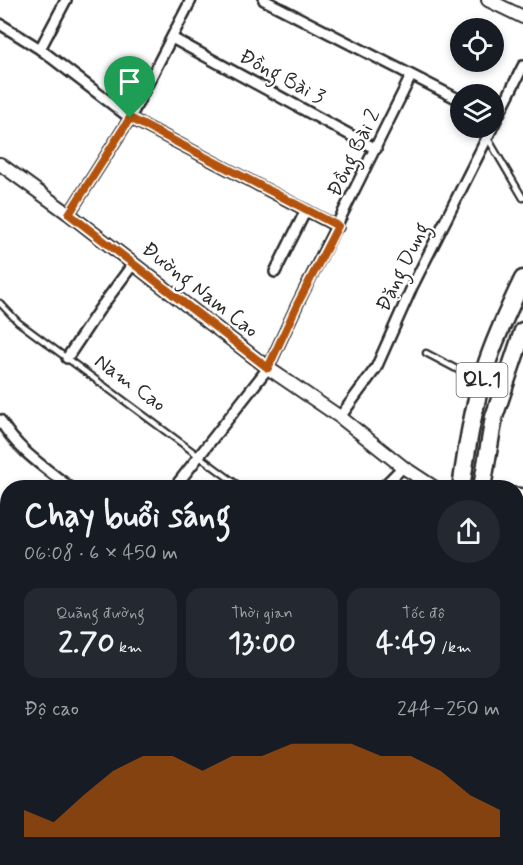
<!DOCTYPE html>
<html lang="vi">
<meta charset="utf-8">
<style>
:root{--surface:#171b24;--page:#242831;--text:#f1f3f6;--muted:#9ea1a6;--accent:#b45309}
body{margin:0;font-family:Mynerve,sans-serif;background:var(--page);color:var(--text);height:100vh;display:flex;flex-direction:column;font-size:22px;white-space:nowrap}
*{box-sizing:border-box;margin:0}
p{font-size:20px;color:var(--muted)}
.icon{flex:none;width:33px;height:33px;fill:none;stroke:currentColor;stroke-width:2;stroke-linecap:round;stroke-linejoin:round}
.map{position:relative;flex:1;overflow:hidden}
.sheet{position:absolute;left:0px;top:480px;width:524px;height:386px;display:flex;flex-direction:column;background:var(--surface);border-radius:24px 24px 0 0;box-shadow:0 3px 9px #0003}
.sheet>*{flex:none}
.fabs{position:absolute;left:450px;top:18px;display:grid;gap:12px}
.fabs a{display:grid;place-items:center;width:54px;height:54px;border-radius:50%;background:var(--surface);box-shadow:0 3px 9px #0003;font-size:30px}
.pin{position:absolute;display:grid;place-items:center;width:51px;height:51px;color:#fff;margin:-62px -26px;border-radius:50% 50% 50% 0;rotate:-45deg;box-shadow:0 0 6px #0007}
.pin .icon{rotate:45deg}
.round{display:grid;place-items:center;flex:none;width:63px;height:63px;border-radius:32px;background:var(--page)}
.overview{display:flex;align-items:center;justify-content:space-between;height:102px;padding:0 24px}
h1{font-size:33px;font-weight:700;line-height:45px}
.metrics{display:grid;grid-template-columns:repeat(3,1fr);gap:9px;height:102px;padding:6px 24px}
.metrics div{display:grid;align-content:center;border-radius:15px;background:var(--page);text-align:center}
.metrics b{font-size:30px;font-weight:700}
.metrics small{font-size:16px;font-weight:400}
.metrics p{font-size:16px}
.chart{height:168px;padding:12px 24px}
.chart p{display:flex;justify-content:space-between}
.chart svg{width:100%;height:108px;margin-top:6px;fill:var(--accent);opacity:.7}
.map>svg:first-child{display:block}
.green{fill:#b6e09c;stroke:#708664;stroke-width:1.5}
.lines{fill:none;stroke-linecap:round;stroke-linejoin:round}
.lane-casing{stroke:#2b2b2b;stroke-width:9}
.street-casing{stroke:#2b2b2b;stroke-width:14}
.secondary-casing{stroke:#2b2b2b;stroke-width:16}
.highway-casing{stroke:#2b2b2b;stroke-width:21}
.lane{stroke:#fff;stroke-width:4.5}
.street{stroke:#fff;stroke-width:9}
.secondary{stroke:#fff;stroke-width:12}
.highway{stroke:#fff;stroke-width:16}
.route-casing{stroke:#fff;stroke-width:12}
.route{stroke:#b45309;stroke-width:8}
.labels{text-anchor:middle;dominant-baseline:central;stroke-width:4.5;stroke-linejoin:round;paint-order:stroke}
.shield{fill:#fff;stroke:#6b6b6b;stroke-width:1.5}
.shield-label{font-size:20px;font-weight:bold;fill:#2b2b2b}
.street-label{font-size:21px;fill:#2b2b2b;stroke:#fff}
</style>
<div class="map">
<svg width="523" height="865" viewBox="0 0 523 865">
<rect width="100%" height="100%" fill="#fff"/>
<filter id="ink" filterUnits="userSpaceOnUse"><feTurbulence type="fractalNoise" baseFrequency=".0167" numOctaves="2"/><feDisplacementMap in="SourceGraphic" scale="12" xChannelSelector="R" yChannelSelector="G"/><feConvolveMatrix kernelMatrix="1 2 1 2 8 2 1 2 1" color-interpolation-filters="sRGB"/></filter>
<g filter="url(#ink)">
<!-- green -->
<polygon class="green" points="243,858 463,858 463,865 255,865 243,863"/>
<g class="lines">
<defs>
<g id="lane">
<polyline points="487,137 523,198"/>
<polyline points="0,303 18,322 242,488"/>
<polyline points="426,353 479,381"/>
</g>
<g id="street">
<polyline points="264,0 460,100"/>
<polyline points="0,24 40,49 130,118 338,227"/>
<polyline points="172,38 376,149"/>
<polyline points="40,49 66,0"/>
<polyline points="494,124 523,66"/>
<polyline points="69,214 130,118 191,0"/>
<polyline points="275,272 306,210"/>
<polyline points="67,358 99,310 133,264"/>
<polyline points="340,417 376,368 413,285 492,128"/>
<path d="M 0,420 C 17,450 44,467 71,488"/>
<polyline points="174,488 268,368 298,303 411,76"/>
<polyline points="382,488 403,467"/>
<polyline points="516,493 523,494"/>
<polyline points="0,774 8,772"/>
<polyline points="185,858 188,865"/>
</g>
<g id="secondary">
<polyline points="488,0 523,17"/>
<polyline points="0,164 69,214 268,368 340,417 403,467 435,488"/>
<polyline points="0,690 8,709"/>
<polyline points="65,858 67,865"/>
</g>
<g id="highway">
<path d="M 461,488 C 467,447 473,408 485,369 C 495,338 509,308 523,279"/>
<polyline points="482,488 494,417 523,331"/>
<polyline points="482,858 483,865"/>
<polyline points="501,858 502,865"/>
</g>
</defs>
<!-- lane casing -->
<use href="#lane" class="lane-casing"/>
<!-- street casing -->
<use href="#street" class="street-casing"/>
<!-- secondary casing -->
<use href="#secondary" class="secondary-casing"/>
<!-- highway casing -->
<use href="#highway" class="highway-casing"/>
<!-- lane -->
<use href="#lane" class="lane"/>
<!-- street -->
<use href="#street" class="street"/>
<!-- secondary -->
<use href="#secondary" class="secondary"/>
<!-- highway -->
<use href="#highway" class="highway"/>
</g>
</g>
<g class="lines" filter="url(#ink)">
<defs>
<polygon id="route" points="130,118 338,226 298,303 268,368 69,214"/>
</defs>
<!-- route casing -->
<use href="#route" class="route-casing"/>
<!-- route -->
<use href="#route" class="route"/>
</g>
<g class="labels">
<!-- shield labels -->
<rect class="shield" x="456.5" y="363" width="51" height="34" rx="4.5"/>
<g class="shield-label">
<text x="482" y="380">QL.1</text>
</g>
<!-- street labels -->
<g class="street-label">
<text transform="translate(282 77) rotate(28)">Đồng Bài 3</text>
<text transform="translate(354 153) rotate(-64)">Đồng Bài 2</text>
<text transform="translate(403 267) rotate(-64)">Đặng Dung</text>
<text transform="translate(200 290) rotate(38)">Đường Nam Cao</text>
<text transform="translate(130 383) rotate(36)">Nam Cao</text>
</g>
</g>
</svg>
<div class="fabs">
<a><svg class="icon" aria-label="locate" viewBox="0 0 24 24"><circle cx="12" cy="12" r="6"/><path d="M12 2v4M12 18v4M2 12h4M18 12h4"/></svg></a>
<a><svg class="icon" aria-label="layers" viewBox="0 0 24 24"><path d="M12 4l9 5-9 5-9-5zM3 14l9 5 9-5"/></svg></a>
</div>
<div class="pin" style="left:130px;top:118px;background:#1e9e55"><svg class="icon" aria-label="arrive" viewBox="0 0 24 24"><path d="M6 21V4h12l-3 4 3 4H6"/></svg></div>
<section class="sheet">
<div class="overview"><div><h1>Chạy buổi sáng</h1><p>06:08 · 6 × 450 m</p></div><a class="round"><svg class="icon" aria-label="share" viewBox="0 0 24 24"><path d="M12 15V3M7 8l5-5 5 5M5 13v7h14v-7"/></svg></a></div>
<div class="metrics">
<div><p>Quãng đường</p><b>2.70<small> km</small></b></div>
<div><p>Thời gian</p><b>13:00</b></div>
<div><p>Tốc độ</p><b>4:49<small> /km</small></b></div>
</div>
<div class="chart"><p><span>Độ cao</span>244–250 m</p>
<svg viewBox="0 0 160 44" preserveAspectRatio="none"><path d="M0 44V33L10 38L20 27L30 17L40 11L50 11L60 17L70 11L80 11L90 6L100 6L110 6L120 11L130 11L140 17L150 27L160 33V44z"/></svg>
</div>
</section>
</div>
